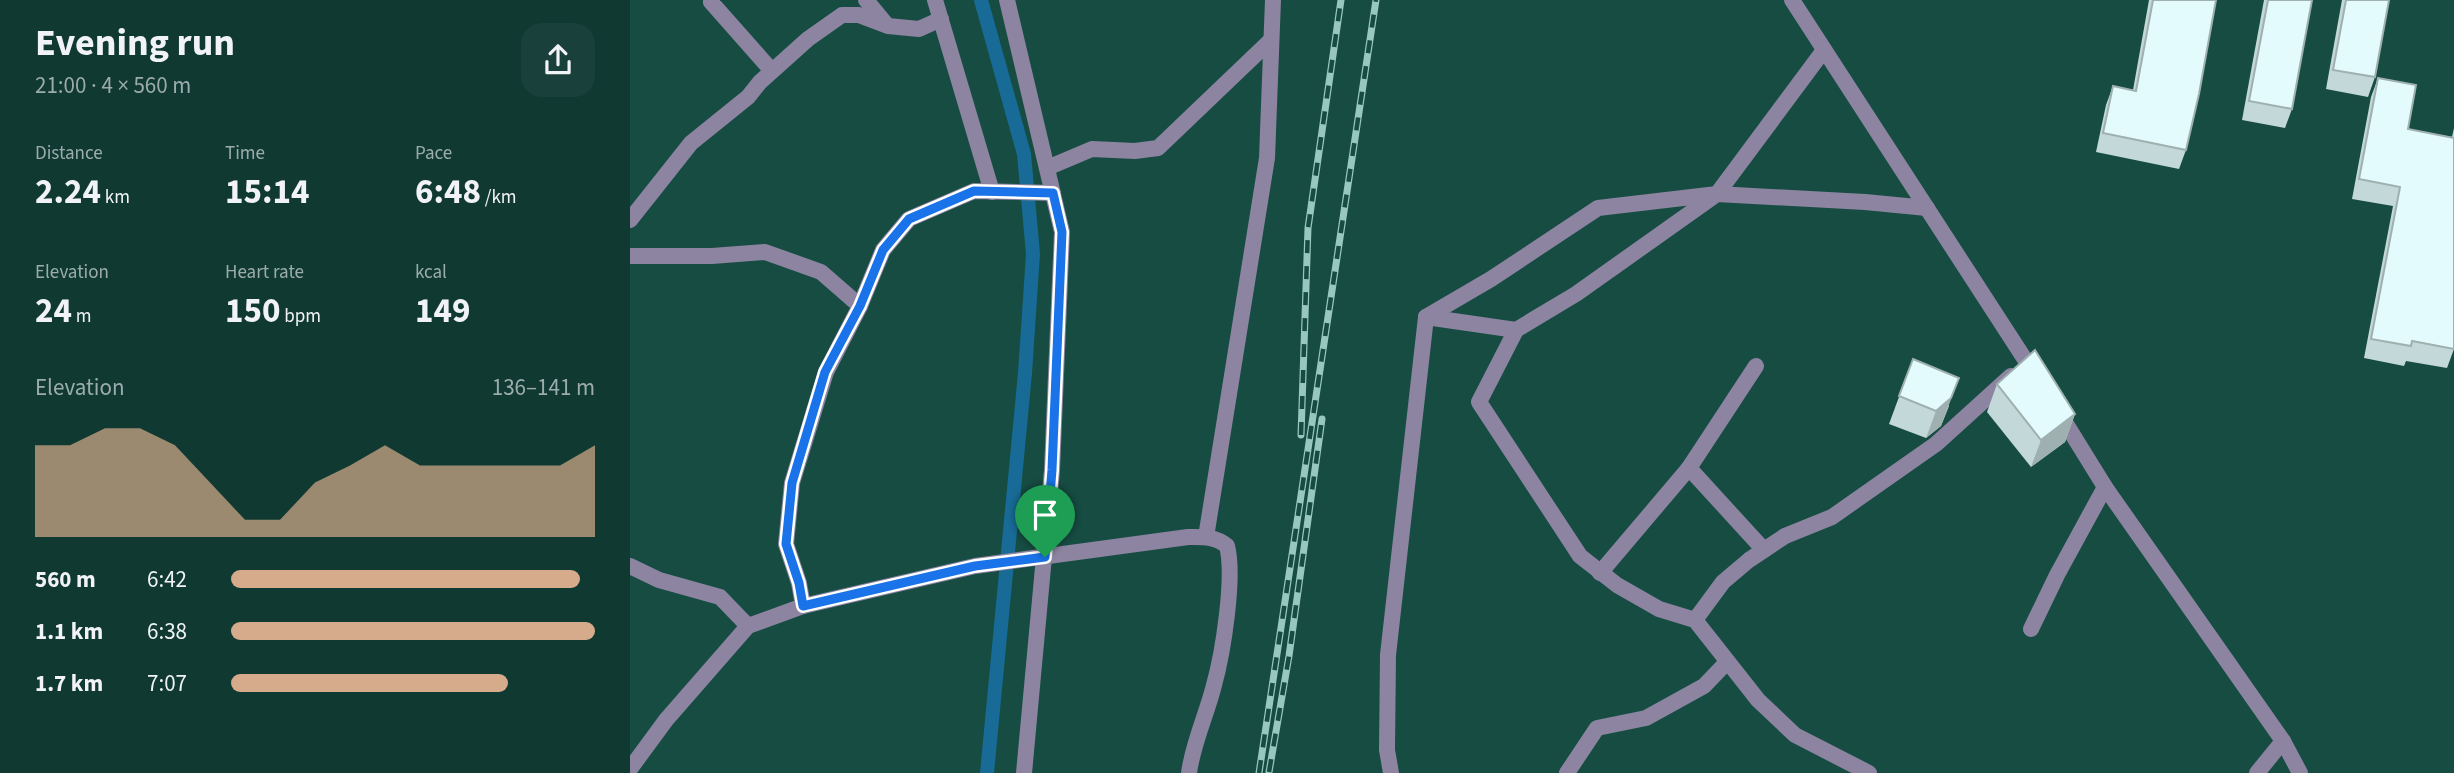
<!DOCTYPE html>
<meta charset="utf-8">
<style>
:root{--surface:#103932;--page:#19403a;--text:#f1f3f6;--muted:#9cacac;--accent:#d6ab8b}
body{margin:0;font-family:"Source Sans 3",sans-serif;background:var(--page);color:var(--text);height:100vh;display:flex;flex-direction:column;font-size:26px;white-space:nowrap}
*{box-sizing:border-box;margin:0}
p{font-size:23px;color:var(--muted)}
.icon{flex:none;width:38px;height:38px;fill:none;stroke:currentColor;stroke-width:2;stroke-linecap:round;stroke-linejoin:round}
.map{position:relative;flex:1;overflow:hidden}
.sheet{display:flex;flex-direction:column;background:var(--surface);width:630px}
.sheet>*{flex:none}
.pin{position:absolute;display:grid;place-items:center;width:60px;height:60px;color:#fff;margin:-72px -30px;border-radius:50% 50% 50% 0;rotate:-45deg;box-shadow:0 0 7px #0007}
.pin .icon{rotate:45deg}
.round{display:grid;place-items:center;flex:none;width:74px;height:74px;border-radius:21px;background:var(--page)}
.summary{display:flex;align-items:center;justify-content:space-between;height:119px;padding:0 35px}
h1{font-size:38px;font-weight:700;line-height:52px}
.figures{display:grid;grid-template-columns:repeat(3,1fr);gap:10px;height:119px;padding:7px 35px}
.figures div{display:grid;align-content:center}
.figures b{font-size:35px;font-weight:700}
.figures small{font-size:19px;font-weight:400}
.figures p{font-size:19px}
.chart{height:196px;padding:14px 35px}
.chart p{display:flex;justify-content:space-between}
.chart svg{width:100%;height:126px;margin-top:7px;fill:var(--accent);opacity:.7}
ul{padding:0 35px;list-style:none;font-size:23px}
li{display:grid;grid-template-columns:112px 84px 1fr;align-items:center;height:52px}
li i{height:18px;border-radius:9px;background:var(--accent)}
main{display:flex;flex:1;min-height:0}
.map>svg:first-child{display:block}
.lines{fill:none;stroke-linecap:round;stroke-linejoin:round}
.canal{stroke:#186b96;stroke-width:14}
.minor{stroke:#8c84a1;stroke-width:16}
.rail-casing{stroke:#98c7bd;stroke-width:7}
.rail{stroke:#164c42;stroke-width:4.5;stroke-dasharray:13;stroke-linecap:butt}
.wall{fill:#c3d8d9}
.shaded-wall{fill:#9fb0b0}
.building{fill:#e3fbfc;stroke:#9fb0b0;stroke-width:2}
.route-casing{stroke:#fff;stroke-width:14}
.route{stroke:#1a73e8;stroke-width:9}
</style>
<main>
<section class="sheet">
<div class="summary"><div><h1>Evening run</h1><p>21:00 · 4 × 560 m</p></div><a class="round"><svg class="icon" aria-label="share" viewBox="0 0 24 24"><path d="M12 15V3M7 8l5-5 5 5M5 13v7h14v-7"/></svg></a></div>
<div class="figures">
<div><p>Distance</p><b>2.24<small> km</small></b></div>
<div><p>Time</p><b>15:14</b></div>
<div><p>Pace</p><b>6:48<small> /km</small></b></div>
</div>
<div class="figures">
<div><p>Elevation</p><b>24<small> m</small></b></div>
<div><p>Heart rate</p><b>150<small> bpm</small></b></div>
<div><p>kcal</p><b>149</b></div>
</div>
<div class="chart"><p><span>Elevation</span>136–141 m</p>
<svg viewBox="0 0 160 44" preserveAspectRatio="none"><path d="M0 44V12L10 12L20 6L30 6L40 12L50 25L60 38L70 38L80 25L90 19L100 12L110 19L120 19L130 19L140 19L150 19L160 12V44z"/></svg>
</div>
<ul>
<li><b>560 m</b>6:42<i style="width:96%"></i></li>
<li><b>1.1 km</b>6:38<i style="width:100%"></i></li>
<li><b>1.7 km</b>7:07<i style="width:76%"></i></li>
</ul>
</section>
<div class="map">
<svg width="1824" height="773" viewBox="0 0 1824 773">
<rect width="100%" height="100%" fill="#164c42"/>
<g class="lines">
<!-- canal -->
<polyline class="canal" points="351,0 394,154 403,254 395,373 357,773"/>
<!-- minor -->
<g class="minor">
<polyline points="82,0 81,2 142,71"/>
<polyline points="236,0 256,24"/>
<polyline points="305,0 362,192"/>
<polyline points="377,0 432,232 422,470 394,773"/>
<polyline points="1162,0 1405,375"/>
<polyline points="417,168 462,149 505,151 528,148 641,40"/>
<polyline points="0,220 61,143 118,97 130,82 178,39 212,15 229,15 258,26 289,29 311,19"/>
<polyline points="0,256 82,256 135,252 191,272 230,306"/>
<polyline points="796,317 886,330 849,402 950,556 987,585 1029,609 1065,620 1128,700 1165,735 1239,773"/>
<polyline points="886,330 946,294 1087,194 1235,202 1297,208"/>
<polyline points="1126,366 1059,468 1134,550"/>
<polyline points="1428,411 1475,487 1653,741 1670,773"/>
<polyline points="576,537 637,158 643,0"/>
<polyline points="0,566 29,580 90,597 118,626"/>
<polyline points="970,573 1059,468"/>
<polyline points="173,606 169,583 156,544 162,483 196,372 230,306 253,250 279,219 344,191 423,193"/>
<polyline points="1065,620 1093,582 1119,560 1155,536 1202,517 1229,498 1306,444 1381,376"/>
<polyline points="1401,629 1427,575 1475,487"/>
<path d="M 0,769 L 36,720 L 118,626 L 173,606 L 345,566 L 558,537 C 572,537 586,536 597,546 C 605,577 593,653 584,685 C 577,714 563,742 559,773"/>
<polyline points="761,773 757,750 758,655 796,317 861,279 968,208 1087,194 1194,50"/>
<polyline points="937,773 967,728 1016,718 1074,686 1097,662"/>
<polyline points="1627,773 1653,741"/>
</g>
<defs>
<g id="rail">
<polyline points="671,435 678,228 711,0"/>
<polyline points="639,772 659,656 692,419"/>
<polyline points="629,773 746,0"/>
</g>
</defs>
<!-- rail casing -->
<use href="#rail" class="rail-casing"/>
<!-- rail -->
<use href="#rail" class="rail"/>
</g>
<!-- wall -->
<g class="wall">
<polygon points="1519,0 1586,0 1556,150 1549,169 1466,152 1476,105 1483,86 1503,90"/>
<polygon points="1634,0 1682,0 1662,109 1655,128 1612,120"/>
<polygon points="1712,0 1759,0 1745,77 1738,97 1696,89"/>
<polygon points="1748,78 1778,129 1822,137 1824,128 1824,349 1817,368 1776,361 1774,366 1734,358 1763,206 1722,199 1741,97"/>
<polygon points="1283,359 1319,406 1311,426 1296,438 1259,424"/>
<polygon points="1367,384 1445,414 1435,442 1401,467 1357,412"/>
</g>
<!-- shaded-wall -->
<g class="shaded-wall">
<polygon points="1329,378 1311,426 1296,438 1306,411"/>
<polygon points="1445,414 1435,442 1401,467 1411,440"/>
</g>
<!-- building -->
<g class="building">
<polygon points="1523,0 1586,0 1569,94 1556,150 1473,133 1483,86 1506,91"/>
<polygon points="1638,0 1682,0 1662,109 1619,101"/>
<polygon points="1716,0 1759,0 1745,77 1703,70"/>
<polygon points="1748,78 1786,85 1778,129 1824,138 1824,349 1782,341 1781,346 1741,339 1770,187 1729,179"/>
<polygon points="1405,350 1445,414 1411,440 1367,384"/>
<polygon points="1283,359 1329,378 1321,398 1306,411 1269,396"/>
</g>
<g class="lines">
<defs>
<polygon id="route" points="344,191 423,193 432,232 422,470 415,557 345,566 173,606 169,583 156,544 162,483 195,372 230,306 253,250 279,219"/>
</defs>
<!-- route casing -->
<use href="#route" class="route-casing"/>
<!-- route -->
<use href="#route" class="route"/>
</g>
</svg>
<div class="pin" style="left:415px;top:557px;background:#1e9e55"><svg class="icon" aria-label="arrive" viewBox="0 0 24 24"><path d="M6 21V4h12l-3 4 3 4H6"/></svg></div>
</div>
</main>
